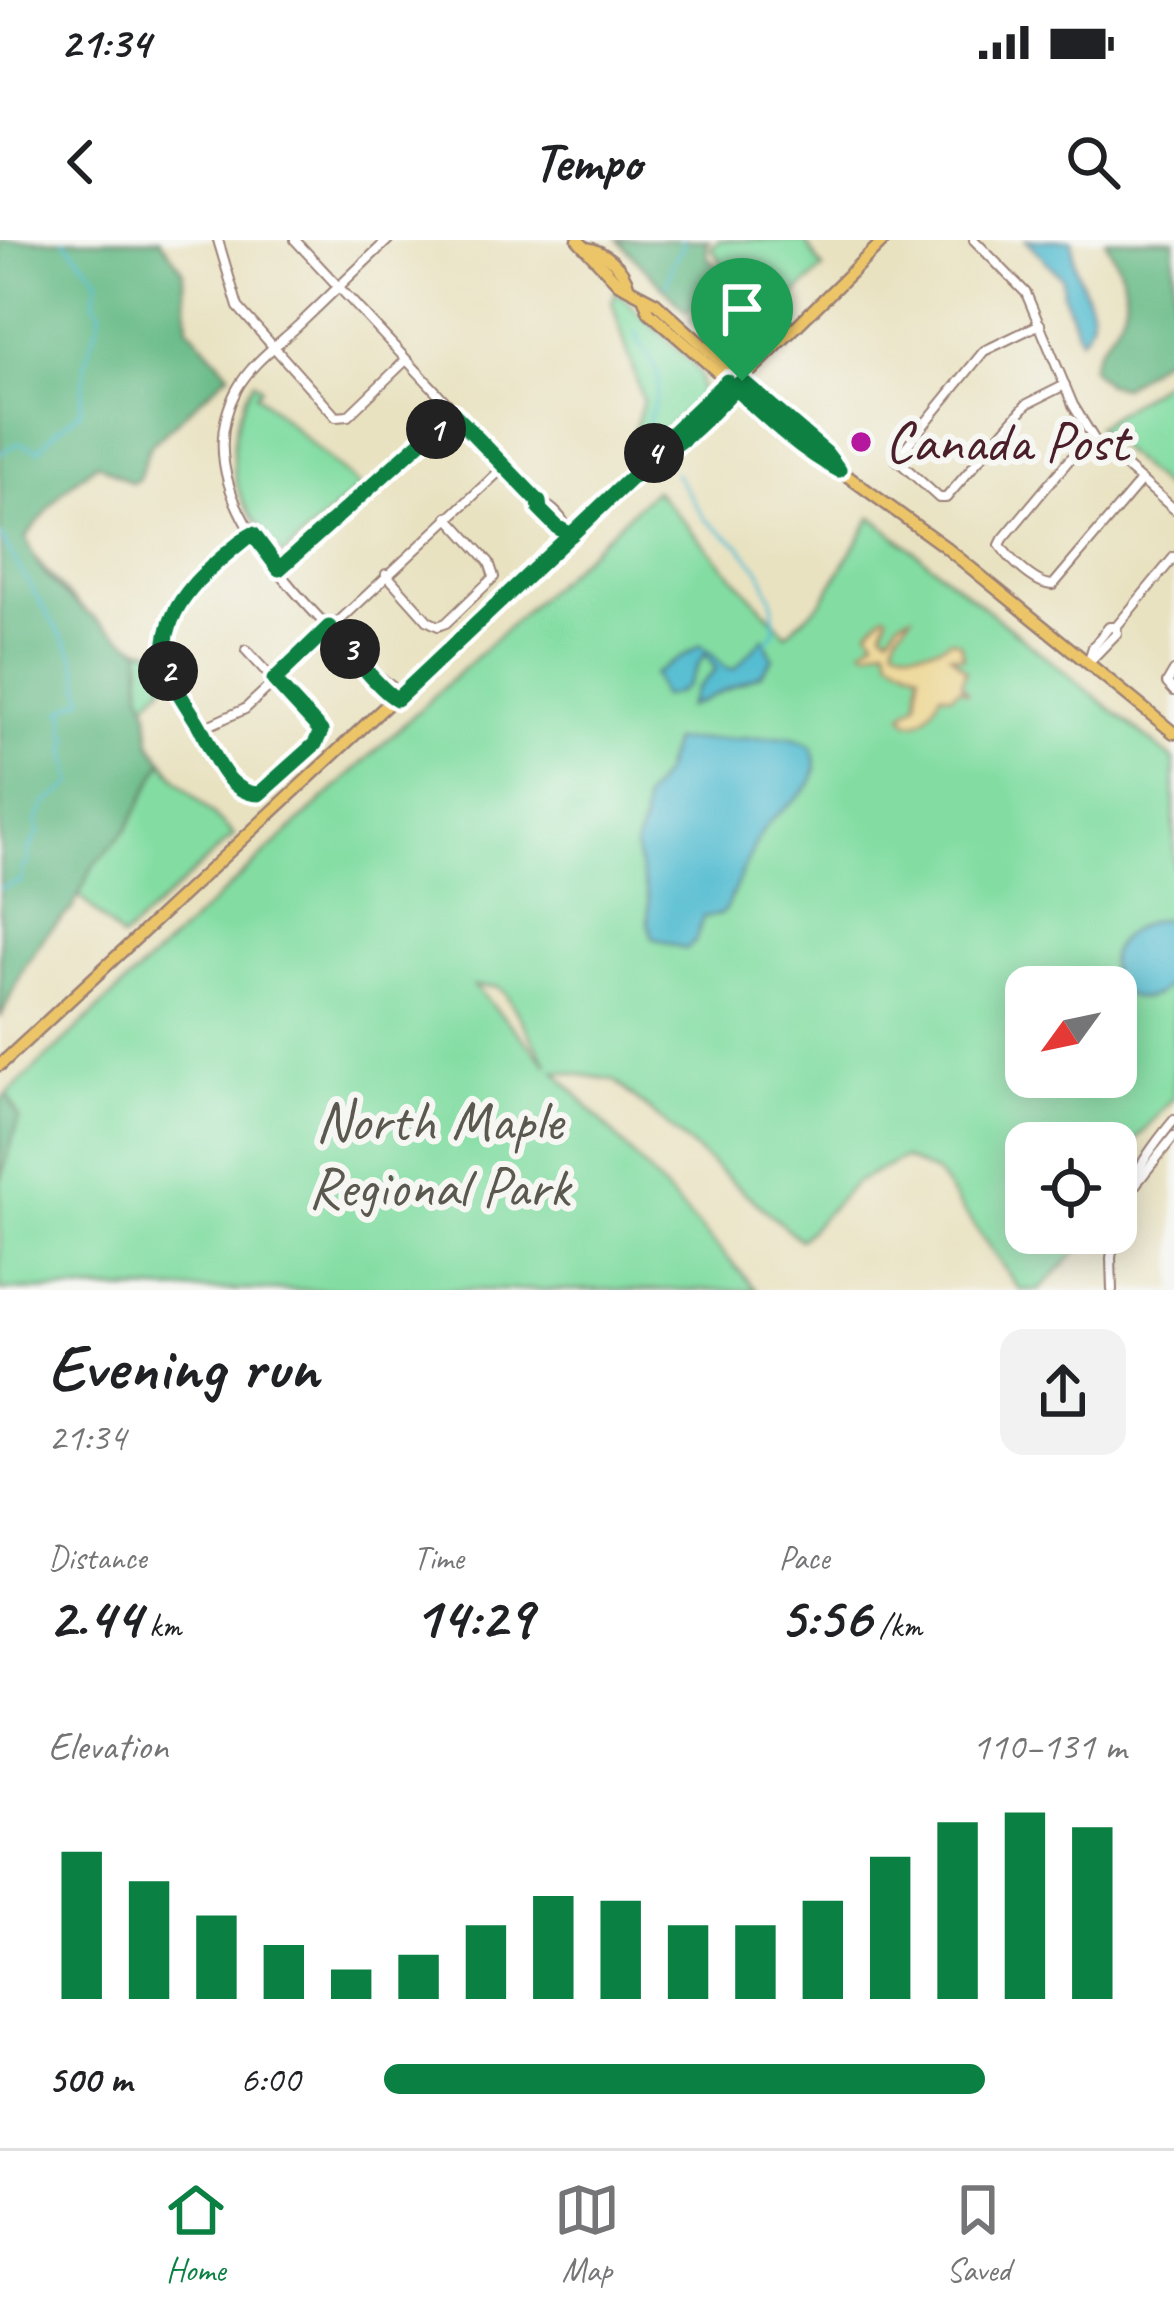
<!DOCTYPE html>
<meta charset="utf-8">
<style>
:root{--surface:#fff;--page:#f2f2f2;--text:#202124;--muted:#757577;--line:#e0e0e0;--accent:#0b8043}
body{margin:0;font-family:Caveat,sans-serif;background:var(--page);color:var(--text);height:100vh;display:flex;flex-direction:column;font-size:45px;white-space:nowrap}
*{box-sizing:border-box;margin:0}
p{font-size:39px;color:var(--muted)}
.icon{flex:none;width:66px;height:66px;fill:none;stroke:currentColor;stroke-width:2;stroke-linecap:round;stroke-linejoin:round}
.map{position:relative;height:1050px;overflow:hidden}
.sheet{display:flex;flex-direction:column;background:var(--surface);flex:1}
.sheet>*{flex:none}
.needle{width:78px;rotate:237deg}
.buttons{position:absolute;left:1005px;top:726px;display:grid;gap:24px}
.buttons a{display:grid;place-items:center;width:132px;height:132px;border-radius:24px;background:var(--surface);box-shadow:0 6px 30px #0003;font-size:60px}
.pin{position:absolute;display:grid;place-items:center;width:102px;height:102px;color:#fff;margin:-123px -51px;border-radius:50% 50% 50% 0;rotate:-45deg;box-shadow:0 0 12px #0007}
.pin .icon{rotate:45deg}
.km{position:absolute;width:60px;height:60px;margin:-30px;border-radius:50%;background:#222;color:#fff;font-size:33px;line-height:60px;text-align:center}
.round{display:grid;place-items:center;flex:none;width:126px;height:126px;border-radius:24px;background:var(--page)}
.summary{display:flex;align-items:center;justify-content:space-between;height:204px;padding:0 48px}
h1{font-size:66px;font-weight:800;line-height:90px}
.figures{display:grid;grid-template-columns:repeat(3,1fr);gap:18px;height:204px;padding:12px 48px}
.figures div{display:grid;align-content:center}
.figures b{font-size:60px;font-weight:800}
.figures small{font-size:33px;font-weight:400}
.figures p{font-size:33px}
.chart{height:336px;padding:24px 48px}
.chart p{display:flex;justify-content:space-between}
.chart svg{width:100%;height:216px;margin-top:12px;stroke:var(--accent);stroke-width:6}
ul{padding:0 48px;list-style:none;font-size:39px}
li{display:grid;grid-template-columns:192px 144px 1fr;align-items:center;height:90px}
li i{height:30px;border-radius:15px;background:var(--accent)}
.status{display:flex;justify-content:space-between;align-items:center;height:84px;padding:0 60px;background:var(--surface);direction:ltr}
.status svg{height:33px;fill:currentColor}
header{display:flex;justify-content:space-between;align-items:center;height:156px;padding:0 48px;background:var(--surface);font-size:54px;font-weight:800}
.dock{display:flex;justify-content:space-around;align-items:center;height:168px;border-top:3px solid var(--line);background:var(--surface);font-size:33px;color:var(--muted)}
.dock a{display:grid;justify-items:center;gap:6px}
.dock .current{color:var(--accent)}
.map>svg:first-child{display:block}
.green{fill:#83dda3;stroke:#667e67;stroke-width:3;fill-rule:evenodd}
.forest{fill:#6abc89;stroke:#5a6e5a;stroke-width:3}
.sand{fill:#eeda9e;stroke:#9c7c64;stroke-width:3}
.water{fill:#54bdd1;stroke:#4f6e7e;stroke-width:3}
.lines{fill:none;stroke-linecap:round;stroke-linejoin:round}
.stream{stroke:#54bdd1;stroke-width:3}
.minor-casing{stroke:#9a8076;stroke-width:12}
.major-casing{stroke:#9a8076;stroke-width:15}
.minor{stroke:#fff;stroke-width:8}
.major{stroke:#edc569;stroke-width:10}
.route-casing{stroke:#fff;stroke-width:24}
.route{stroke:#0b8043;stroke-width:15}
.poi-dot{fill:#b5179e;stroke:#f6f6f2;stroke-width:4.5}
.labels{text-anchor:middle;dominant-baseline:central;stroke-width:12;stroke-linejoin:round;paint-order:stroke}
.poi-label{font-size:57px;fill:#4a1f2b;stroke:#f6f6f2;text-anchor:start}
.park-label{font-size:57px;fill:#5b584f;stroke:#f6f6f2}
</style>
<div class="status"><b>21:34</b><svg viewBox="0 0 49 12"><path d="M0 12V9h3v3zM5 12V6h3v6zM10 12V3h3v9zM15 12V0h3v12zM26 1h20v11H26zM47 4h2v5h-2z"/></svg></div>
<header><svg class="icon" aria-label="back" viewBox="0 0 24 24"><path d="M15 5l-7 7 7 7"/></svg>Tempo<svg class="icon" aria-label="search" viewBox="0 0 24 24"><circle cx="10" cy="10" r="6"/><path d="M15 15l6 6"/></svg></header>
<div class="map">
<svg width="1174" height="1050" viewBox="0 0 1174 1050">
<rect width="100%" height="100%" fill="#f6f6f2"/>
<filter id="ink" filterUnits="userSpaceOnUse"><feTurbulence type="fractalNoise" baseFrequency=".00833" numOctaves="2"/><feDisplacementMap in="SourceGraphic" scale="24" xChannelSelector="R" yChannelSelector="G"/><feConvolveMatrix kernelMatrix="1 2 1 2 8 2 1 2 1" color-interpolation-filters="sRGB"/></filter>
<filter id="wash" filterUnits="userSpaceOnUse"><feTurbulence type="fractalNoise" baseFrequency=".004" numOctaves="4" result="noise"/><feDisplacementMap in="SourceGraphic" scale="48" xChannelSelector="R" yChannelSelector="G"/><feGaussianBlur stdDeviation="2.7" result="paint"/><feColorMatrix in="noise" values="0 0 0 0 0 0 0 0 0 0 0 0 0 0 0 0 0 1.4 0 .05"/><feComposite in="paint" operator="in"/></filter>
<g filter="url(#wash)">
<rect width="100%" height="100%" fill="#e9e2c1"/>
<!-- green -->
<g class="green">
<polygon points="719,0 804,0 823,29 727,116 690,80 728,31 711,8"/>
<polygon points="616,51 692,123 701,137 701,156 637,214 628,214 643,161 612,62"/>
<polygon points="1174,110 1174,257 1096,187 1166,140"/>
<path d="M 254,141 L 261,148 L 256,154 L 360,247 L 282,316 C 269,298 253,280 243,261 C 225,225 234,174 254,141 Z"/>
<path d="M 655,250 L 786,394 L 822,361 L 872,277 L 1174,520 L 1174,857 L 1122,916 L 1116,929 L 1116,903 L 1026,903 L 1026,993 L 1095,993 L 1039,1050 L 1020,1050 L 937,934 L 904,918 L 855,943 L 800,1000 L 614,840 L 555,831 L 757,1050 L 0,1050 L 0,861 ZM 474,746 L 498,747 L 505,753 L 548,825 ZM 1026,747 L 1116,747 L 1116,837 L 1026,837 Z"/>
<path d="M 31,314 C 58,346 113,408 156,411 L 164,445 L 146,463 L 150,503 L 176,538 L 234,595 L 122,699 L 80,656 Z"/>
</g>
<!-- forest -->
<g class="forest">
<path d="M 0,0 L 160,0 L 183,30 L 188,87 L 229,133 L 149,207 L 139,239 L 132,243 L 97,223 L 64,250 L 26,297 C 39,348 99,381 141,410 L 141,451 L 148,470 L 150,503 L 163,521 L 128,588 L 93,626 L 72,669 L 47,693 L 26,724 L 0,778 Z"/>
<polygon points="618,0 709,0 706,3 708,19 721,29 697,65 687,72"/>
<path d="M 1105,0 L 1174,0 L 1174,110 L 1123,147 L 1107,144 L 1091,128 C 1094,113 1102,104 1111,92 C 1137,58 1124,34 1105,0 Z"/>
<polygon points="7,854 19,878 0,943 0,861"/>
</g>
<!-- sand -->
<path class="sand" d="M 885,373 L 888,375 L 883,390 L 889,394 C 903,380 891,381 912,375 C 905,385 894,389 895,405 C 911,413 939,410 951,399 L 960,403 L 964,417 L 951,415 L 966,430 L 961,443 L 968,453 L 960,448 L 951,455 L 941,453 C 934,466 925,487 907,481 L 903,474 L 917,463 L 920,432 L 891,418 L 886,405 L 868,411 L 863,408 L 875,398 L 869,389 Z"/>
<!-- water -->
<g class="water">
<path d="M 1026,0 L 1072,0 C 1074,11 1073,19 1076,29 C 1084,55 1105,76 1080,99 L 1063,54 L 1062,38 Z"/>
<path d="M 763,398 L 773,418 L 761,434 L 688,467 L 697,448 L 716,430 L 705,414 C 691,432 692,455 661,456 L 654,434 L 701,405 L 727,428 L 735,429 Z"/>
<path d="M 790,497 L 811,505 C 832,551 779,564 763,590 C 748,615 738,644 725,670 L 719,675 L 703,677 L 695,702 L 686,709 L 653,698 L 648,683 L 649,661 L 635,608 L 643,582 L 644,559 L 663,534 L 673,501 Z"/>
<path d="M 1161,679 L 1174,680 L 1174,740 C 1121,799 1068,698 1161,679 Z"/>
</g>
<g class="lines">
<!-- stream -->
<g class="stream">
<polyline points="667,46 673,22 684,5 681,0"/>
<path d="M 636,91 C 639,109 655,118 658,136 C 661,157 645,176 648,195"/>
<path d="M 0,213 L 19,203 L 39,210 C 51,194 63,185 80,172 L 86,119 L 99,82 L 100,70 L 94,62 L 98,38 L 64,0"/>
<polyline points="674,232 705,279 740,306 760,331 772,359 775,391 766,403"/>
<path d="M 0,295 C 23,334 47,374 72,413 C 79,425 79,445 84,458 L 62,471 L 66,476 L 64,493 L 70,497 L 66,510 L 73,544 L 46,563 L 36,583 L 39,592 L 28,611 L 29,623 L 23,627 L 22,641 L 0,648"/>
</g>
</g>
</g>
<g filter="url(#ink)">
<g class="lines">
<defs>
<g id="minor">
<polyline points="218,0 238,67 336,177 348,176 405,121"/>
<polyline points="295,0 539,262 540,270 557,287 571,295"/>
<path d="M 388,0 C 359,27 330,55 301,83 C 279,104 252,122 237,149 C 180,255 306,362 370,431 L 374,441 L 396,458"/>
<polyline points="974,0 1026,53 1073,165 1094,199 1174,269"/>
<polyline points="1040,84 984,111 896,219 939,258 946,258 1027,164 1065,145"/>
<path d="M 1094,199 L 1069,220 L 1003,299 L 1000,305 C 1010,320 1036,345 1053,345 L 1141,241"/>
<path d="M 539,262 C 554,267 564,280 570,294"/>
<polyline points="279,329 453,173"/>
<polyline points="386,334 428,381 438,386 446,383 494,337 489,322 448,277"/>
<path d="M 246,410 L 321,491 C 313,514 276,548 253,555 C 225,543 214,517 202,492 C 192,472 177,456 169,436 C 146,375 211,325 252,294"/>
<polyline points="1089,422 1117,393 1116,387"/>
<polyline points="1088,423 1093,407 1109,387 1116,387 1174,317"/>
<polyline points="372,431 394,448 397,458"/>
<polyline points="1174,431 1167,443 1174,451"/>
<polyline points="201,489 245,469 504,227"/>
<polyline points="1128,954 1174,896"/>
<path d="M 1116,990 C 1131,939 1140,921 1174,880"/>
<polyline points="1112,1050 1111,1018 1115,993"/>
</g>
<g id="major">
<polyline points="578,0 618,43 656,63 835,225"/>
<path d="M 586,8 C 604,10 624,28 628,46"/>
<polyline points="644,59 649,72 816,218 839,230 944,306 1174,493"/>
<polyline points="650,220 692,189 884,0"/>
<polyline points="0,825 650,220 655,210 769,101 777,103"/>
</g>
</defs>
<!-- minor casing -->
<use href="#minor" class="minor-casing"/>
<!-- major casing -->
<use href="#major" class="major-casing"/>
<!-- minor -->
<use href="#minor" class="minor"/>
<!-- major -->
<use href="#major" class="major"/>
</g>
</g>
<g class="lines" filter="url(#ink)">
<defs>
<path id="route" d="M 742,141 C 716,168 685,205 650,220 L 571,295 L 557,287 L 540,270 L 539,262 L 453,173 L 279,329 L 253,294 L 246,298 C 213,325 172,355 166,401 C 161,435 184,459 200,487 C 213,512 226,553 259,554 L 315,504 L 321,491 L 274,440 L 329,387 C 346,404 380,452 397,459 C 481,379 566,300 650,220 L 655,210 L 727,141 C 762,173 798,209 839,230 L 826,213 L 742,141"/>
</defs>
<!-- route casing -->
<use href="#route" class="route-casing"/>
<!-- route -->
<use href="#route" class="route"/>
</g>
<!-- markers -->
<circle class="poi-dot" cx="861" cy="202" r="12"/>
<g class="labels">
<!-- poi labels -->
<g class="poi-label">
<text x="885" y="202">Canada Post</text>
</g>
<!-- park labels -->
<g class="park-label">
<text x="439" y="881">North Maple<tspan x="439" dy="66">Regional Park</tspan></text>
</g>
</g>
</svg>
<div class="buttons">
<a><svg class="needle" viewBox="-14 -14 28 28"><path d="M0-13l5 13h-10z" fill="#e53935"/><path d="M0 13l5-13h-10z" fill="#757577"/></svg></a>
<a><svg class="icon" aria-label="locate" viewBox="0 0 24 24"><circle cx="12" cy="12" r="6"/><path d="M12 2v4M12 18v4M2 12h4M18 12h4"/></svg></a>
</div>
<div class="pin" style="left:742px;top:141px;background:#1e9e55"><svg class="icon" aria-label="arrive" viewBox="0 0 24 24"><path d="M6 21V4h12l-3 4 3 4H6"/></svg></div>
<b class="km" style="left:436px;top:189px">1</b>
<b class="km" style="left:168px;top:431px">2</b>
<b class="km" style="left:350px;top:409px">3</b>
<b class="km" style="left:654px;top:213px">4</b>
</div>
<section class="sheet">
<div class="summary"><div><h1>Evening run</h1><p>21:34</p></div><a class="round"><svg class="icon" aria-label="share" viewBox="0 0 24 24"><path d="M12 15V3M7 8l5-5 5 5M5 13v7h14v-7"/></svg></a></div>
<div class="figures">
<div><p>Distance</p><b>2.44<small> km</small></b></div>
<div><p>Time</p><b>14:29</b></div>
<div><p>Pace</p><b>5:56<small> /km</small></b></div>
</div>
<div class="chart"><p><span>Elevation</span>110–131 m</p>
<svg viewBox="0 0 160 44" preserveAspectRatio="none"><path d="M5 44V14M15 44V20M25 44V27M35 44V33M45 44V38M55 44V35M65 44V29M75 44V23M85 44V24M95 44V29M105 44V29M115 44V24M125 44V15M135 44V8M145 44V6M155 44V9"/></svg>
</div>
<ul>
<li><b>500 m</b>6:00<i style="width:81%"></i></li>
</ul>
</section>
<nav class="dock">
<a class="current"><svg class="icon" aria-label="home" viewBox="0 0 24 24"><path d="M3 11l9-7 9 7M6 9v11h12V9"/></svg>Home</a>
<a><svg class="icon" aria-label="map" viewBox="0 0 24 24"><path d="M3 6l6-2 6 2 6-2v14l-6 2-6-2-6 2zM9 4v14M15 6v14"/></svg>Map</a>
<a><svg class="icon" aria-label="saved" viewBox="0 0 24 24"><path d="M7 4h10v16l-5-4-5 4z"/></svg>Saved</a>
</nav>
